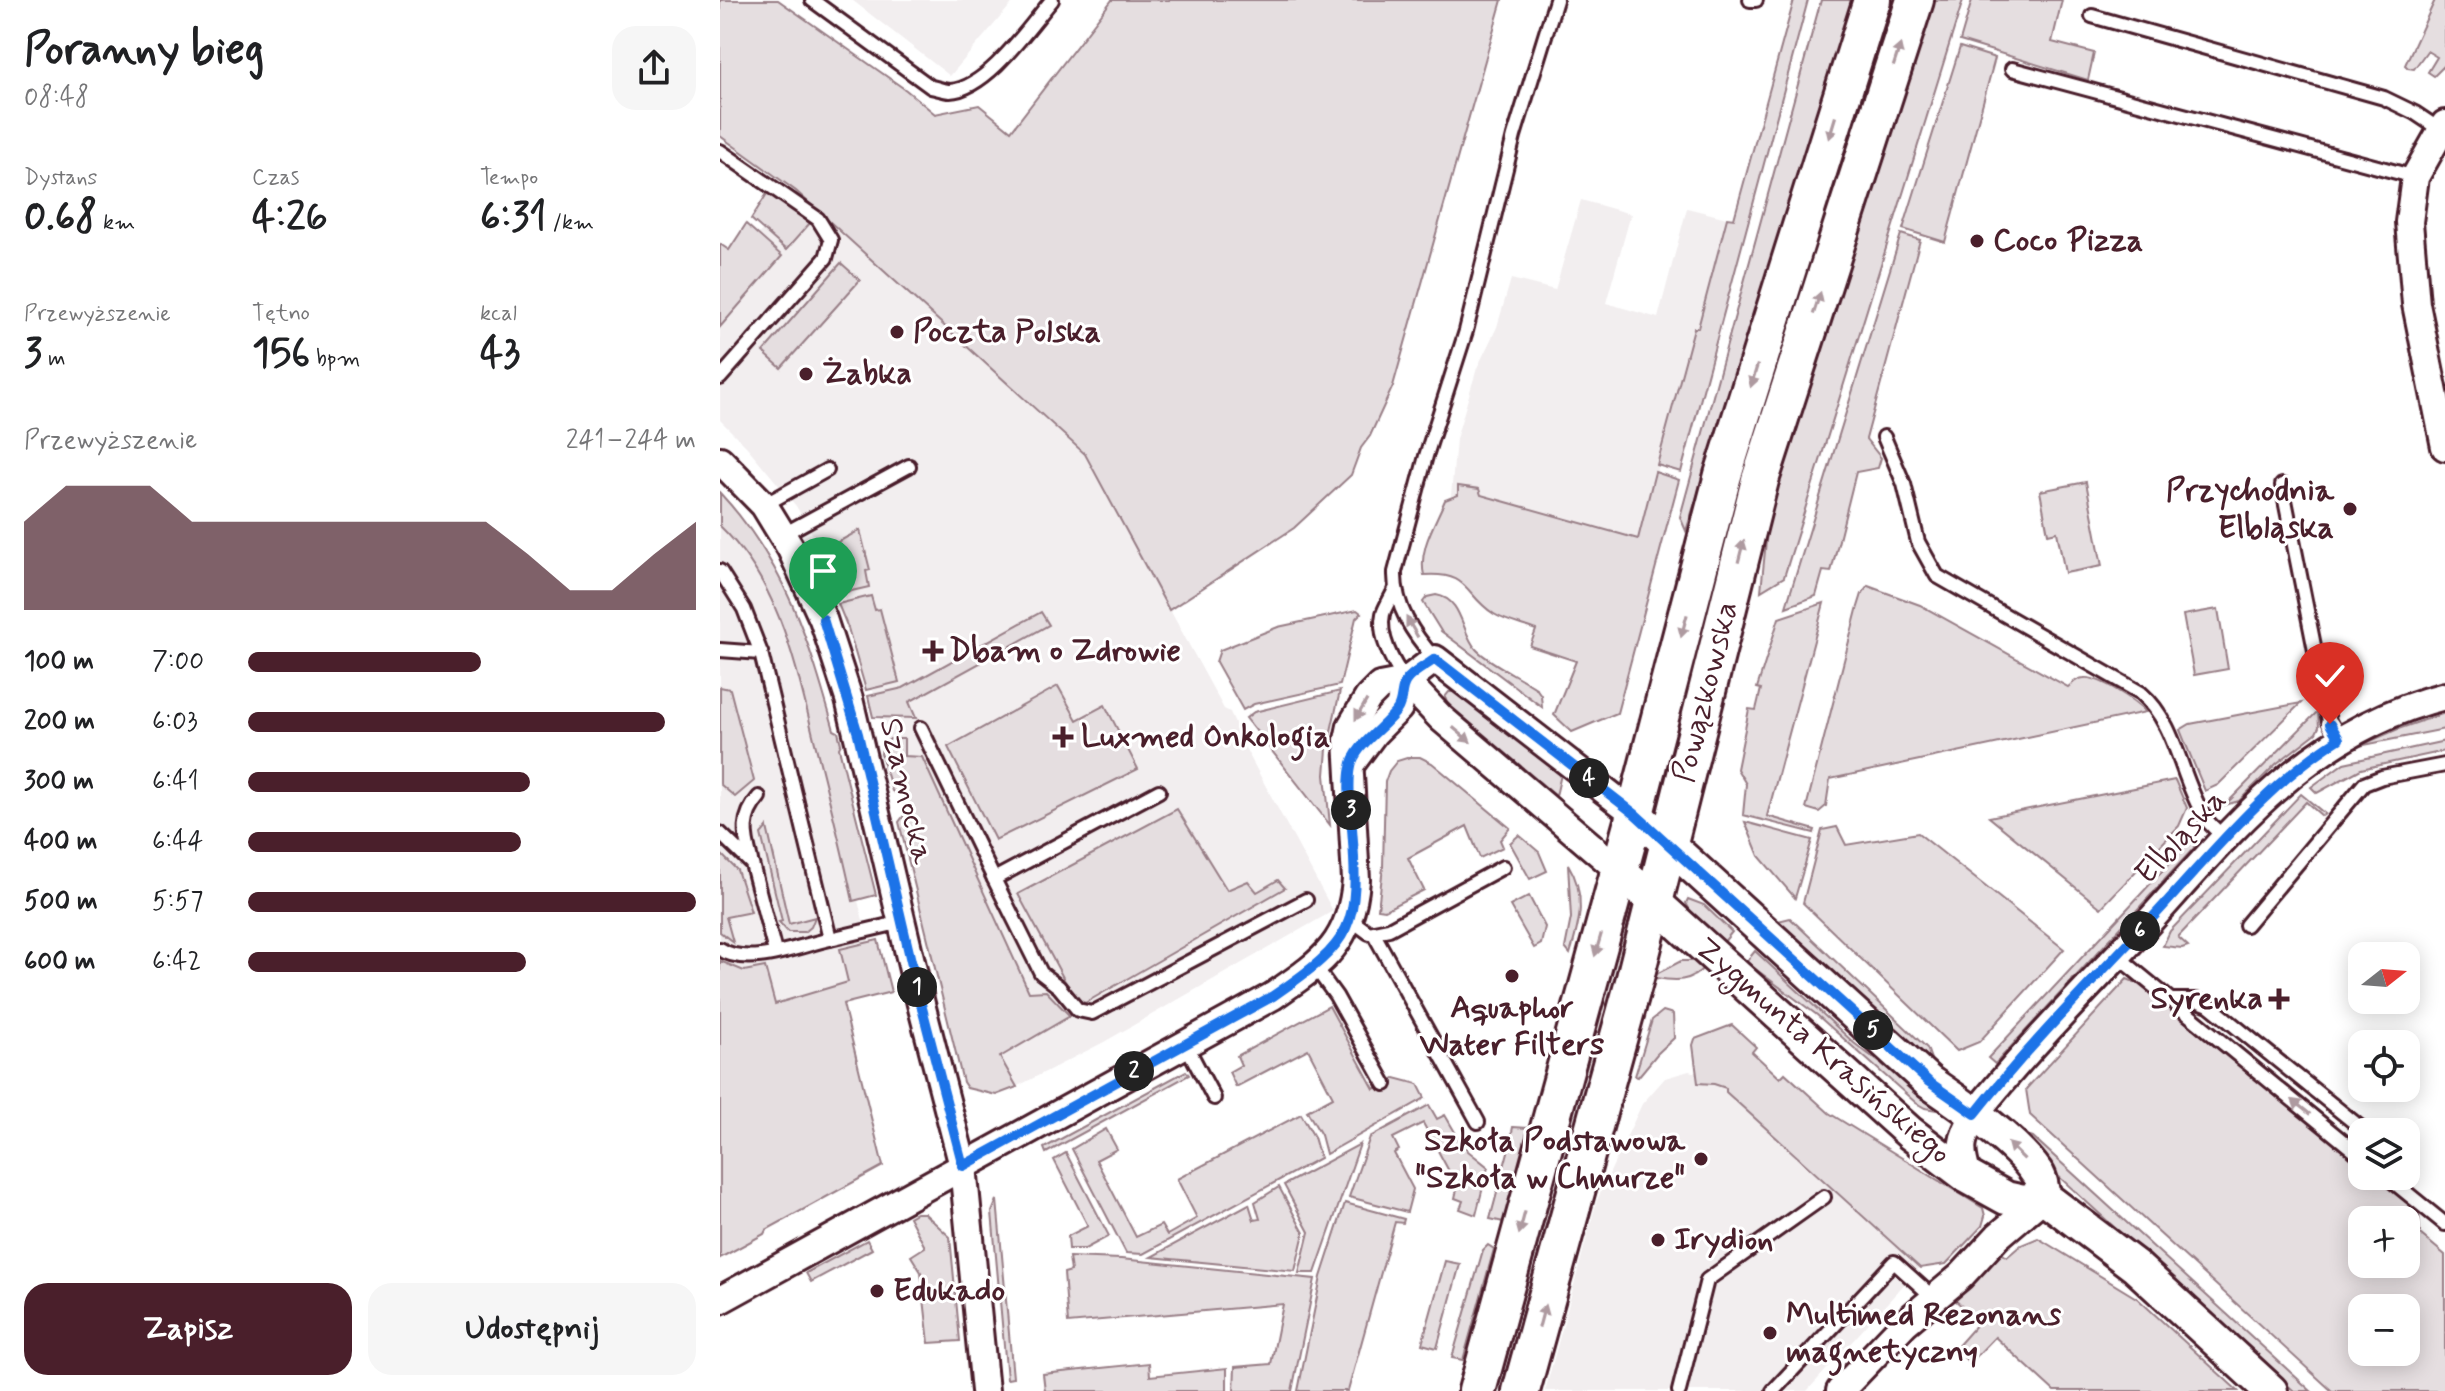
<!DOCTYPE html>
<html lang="pl">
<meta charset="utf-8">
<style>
:root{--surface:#fff;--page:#f6f6f6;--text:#202124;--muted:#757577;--accent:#4a1f2b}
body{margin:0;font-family:Mynerve,sans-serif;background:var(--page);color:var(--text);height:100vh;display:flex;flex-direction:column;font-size:30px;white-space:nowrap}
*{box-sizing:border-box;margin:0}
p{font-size:26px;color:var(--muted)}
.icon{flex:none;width:44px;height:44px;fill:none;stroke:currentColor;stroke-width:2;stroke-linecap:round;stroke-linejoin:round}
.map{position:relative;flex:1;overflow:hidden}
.sheet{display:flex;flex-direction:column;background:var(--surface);width:720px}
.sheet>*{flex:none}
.needle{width:52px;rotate:73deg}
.fabs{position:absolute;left:1628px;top:942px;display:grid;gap:16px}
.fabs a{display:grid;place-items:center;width:72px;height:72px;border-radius:16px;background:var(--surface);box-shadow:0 4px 20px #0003;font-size:40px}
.pin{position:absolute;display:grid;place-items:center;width:68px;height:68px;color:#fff;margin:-82px -34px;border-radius:50% 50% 50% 0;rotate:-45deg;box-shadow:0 0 8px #0007}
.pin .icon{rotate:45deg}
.km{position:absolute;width:40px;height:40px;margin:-20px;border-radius:50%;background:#222;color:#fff;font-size:22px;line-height:40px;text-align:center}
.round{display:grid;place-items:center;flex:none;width:84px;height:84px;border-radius:24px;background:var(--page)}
.overview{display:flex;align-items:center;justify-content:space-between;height:136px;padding:0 24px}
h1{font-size:44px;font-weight:700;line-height:60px}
.stats{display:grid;grid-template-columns:repeat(3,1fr);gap:12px;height:136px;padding:8px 24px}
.stats div{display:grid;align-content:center}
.stats b{font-size:40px;font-weight:700}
.stats small{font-size:22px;font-weight:400}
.stats p{font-size:22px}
.chart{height:224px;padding:16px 24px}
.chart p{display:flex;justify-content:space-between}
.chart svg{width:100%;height:144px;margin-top:8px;fill:var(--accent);opacity:.7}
.cta{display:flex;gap:16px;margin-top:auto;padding:16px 24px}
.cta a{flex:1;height:92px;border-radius:24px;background:var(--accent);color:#fff;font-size:32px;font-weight:700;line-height:92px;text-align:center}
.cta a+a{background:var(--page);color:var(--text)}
ul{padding:0 24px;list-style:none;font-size:26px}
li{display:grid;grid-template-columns:128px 96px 1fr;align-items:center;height:60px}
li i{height:20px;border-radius:10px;background:var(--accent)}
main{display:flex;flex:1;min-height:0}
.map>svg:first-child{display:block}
.built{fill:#f2eeef}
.green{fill:#e5dee0;stroke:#987e86;stroke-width:2;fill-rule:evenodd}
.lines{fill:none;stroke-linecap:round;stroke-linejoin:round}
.service-casing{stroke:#4a1f2b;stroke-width:18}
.minor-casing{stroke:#4a1f2b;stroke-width:32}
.tertiary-casing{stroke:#4a1f2b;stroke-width:38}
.secondary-casing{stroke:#4a1f2b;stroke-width:42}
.service{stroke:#fff;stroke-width:12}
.minor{stroke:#fff;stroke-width:26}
.tertiary{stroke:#fff;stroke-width:32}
.secondary{stroke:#fff;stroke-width:36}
.oneway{fill:#ae9aa0}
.route-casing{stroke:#fff;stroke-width:16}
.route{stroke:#1a73e8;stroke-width:10}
.poi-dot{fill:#4a1f2b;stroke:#fff;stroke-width:3}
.labels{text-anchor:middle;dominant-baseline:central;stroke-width:6;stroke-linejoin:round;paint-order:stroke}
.poi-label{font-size:32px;font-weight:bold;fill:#4a1f2b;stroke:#fff;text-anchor:start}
.street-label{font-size:32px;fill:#4a1f2b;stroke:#fff}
</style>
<main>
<section class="sheet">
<div class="overview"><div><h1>Poranny bieg</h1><p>08:48</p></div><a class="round"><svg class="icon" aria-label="share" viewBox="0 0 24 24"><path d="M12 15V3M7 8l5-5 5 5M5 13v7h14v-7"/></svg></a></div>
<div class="stats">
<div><p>Dystans</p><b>0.68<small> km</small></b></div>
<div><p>Czas</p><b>4:26</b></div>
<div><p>Tempo</p><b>6:31<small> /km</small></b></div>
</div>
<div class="stats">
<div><p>Przewyższenie</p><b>3<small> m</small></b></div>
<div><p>Tętno</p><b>156<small> bpm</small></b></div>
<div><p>kcal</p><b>43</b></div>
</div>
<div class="chart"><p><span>Przewyższenie</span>241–244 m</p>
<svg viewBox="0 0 160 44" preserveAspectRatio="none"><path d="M0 44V17L10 6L20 6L30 6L40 17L50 17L60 17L70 17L80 17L90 17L100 17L110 17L120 27L130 38L140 38L150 27L160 17V44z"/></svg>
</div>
<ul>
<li><b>100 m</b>7:00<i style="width:52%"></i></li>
<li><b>200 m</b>6:03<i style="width:93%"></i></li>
<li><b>300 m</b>6:41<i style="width:63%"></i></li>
<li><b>400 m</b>6:44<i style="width:61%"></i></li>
<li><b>500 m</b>5:57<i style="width:100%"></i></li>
<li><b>600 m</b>6:42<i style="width:62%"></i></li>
</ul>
<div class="cta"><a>Zapisz</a><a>Udostępnij</a></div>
</section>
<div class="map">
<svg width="1725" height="1391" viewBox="0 0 1725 1391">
<rect width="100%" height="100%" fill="#fff"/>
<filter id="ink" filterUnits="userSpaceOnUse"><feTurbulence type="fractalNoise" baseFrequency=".0125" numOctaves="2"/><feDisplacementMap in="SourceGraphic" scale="16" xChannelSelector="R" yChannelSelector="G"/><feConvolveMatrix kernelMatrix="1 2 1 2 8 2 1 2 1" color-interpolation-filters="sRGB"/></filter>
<g filter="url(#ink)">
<!-- built -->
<g class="built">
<polygon points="132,0 295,0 230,76"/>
<polygon points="76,191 365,454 504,709 510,712 515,723 515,729 613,911 384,1042 290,1090 250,1073 139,635 109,562 76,506 27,447 0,420 0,325 24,251"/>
<polygon points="861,200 911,214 886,303 938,318 967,208 1007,218 978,329 974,328 919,539 761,495 759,489 731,496 736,439 757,368 777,327 791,279 835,290"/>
<polygon points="0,506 76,625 147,898 138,901 153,958 171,992 44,1023 0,1016"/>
<polygon points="969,1071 1007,1081 1108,1184 1199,1268 1087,1391 825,1391 877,1200 922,1104 945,1078"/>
</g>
<!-- green -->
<g class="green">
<polygon points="0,0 58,0 186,90 215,114 259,105 291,131 392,0 782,0 673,386 650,436 641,448 631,475 574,528 449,610 365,454 76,191 0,136"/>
<polygon points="1074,0 1088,0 961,472 937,465 974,328 978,328 1007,218 1014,219"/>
<polygon points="1101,0 1135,0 966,531 960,517"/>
<polygon points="1213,0 1243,0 1064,577 1041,591 1048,521 1055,491"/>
<polygon points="1252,0 1342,0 1332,42 1374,53 1368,80 1240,41"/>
<polygon points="1715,0 1725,0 1725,65 1714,76 1708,72 1717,57 1707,51 1694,69 1688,68 1685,65"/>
<polygon points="1240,47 1275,58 1225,242 1183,229"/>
<polygon points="50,189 90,223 66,250 31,219"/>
<polygon points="26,224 62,256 0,327 0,244 9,250"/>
<polygon points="1181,234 1200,240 1146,439 1161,458 1158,468 1136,472 1111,572 1103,571 1096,596 1066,607"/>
<polygon points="121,263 140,280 61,368 43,352"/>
<path d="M 935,472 L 959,480 L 897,713 L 852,732 L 834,715 L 856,661 L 810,646 L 816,630 C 803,625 785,621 774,614 C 743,594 751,572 704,575 C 698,550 715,524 725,500 L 738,495 L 738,486 L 759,489 L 761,495 L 918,539 Z"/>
<polygon points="1366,482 1382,566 1345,573 1337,532 1328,534 1320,491"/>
<path d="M 0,493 C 66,564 88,639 114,730 L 118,732 L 121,744 L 119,748 L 156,895 L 133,901 C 122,850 109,798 96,747 C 76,667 61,585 0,526 Z"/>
<polygon points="140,530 150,570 146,571 149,587 114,595 94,555"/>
<path d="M 1148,586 L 1200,605 L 1348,687 C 1353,683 1357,678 1364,678 C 1379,676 1416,701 1426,712 L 1110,779 L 1106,806 L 1099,812 L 1086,808 L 1137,610 L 1142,594 Z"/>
<path d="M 716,595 C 743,599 741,633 756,649 C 766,661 802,678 816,688 L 821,695 L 822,707 L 721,631 L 703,602 L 707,597 Z"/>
<polygon points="151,596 155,610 160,609 179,682 146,690 128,628 118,604"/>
<polygon points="1104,603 1047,816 1095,830 1094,833 1023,815 1026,784 1017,769 1029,709 1036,710 1041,689 1037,688 1059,618"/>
<polygon points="1498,609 1508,669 1474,675 1463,615"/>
<polygon points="637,610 641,613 636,618 620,685 534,704 523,710 496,662 500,650 558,627"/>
<polygon points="321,612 329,625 189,702 196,718 153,717 148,696 183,688"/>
<polygon points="338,686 357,720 385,705 418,769 275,840 228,747"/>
<polygon points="0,687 10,689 34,781 15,797 0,784"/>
<polygon points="620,691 607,749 605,775 610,825 526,718 534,712"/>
<polygon points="729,692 735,692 842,770 836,796 727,703 725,697"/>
<polygon points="1581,703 1498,785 1485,791 1460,730 1470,724"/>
<polygon points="1598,711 1599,727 1596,733 1556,764 1519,801 1505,805"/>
<polygon points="1725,713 1725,729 1639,746 1678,729"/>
<polygon points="170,739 184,739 184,756 202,757 309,992 326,991 350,1016 280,1057 297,1087 276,1095 247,1088 243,1082 179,822 185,814 181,796 172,791 161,754 162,747"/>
<polygon points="1725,741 1725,751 1641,769 1597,793 1591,787 1624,763"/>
<polygon points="690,757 700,757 712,763 790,828 780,840 783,847 760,858 747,826 688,858 704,890 665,910 658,909 663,867 665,782 669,771 677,761"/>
<polygon points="1455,780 1467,808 1459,826 1381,908 1269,817"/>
<polygon points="1581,794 1605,814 1602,816 1586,802 1458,937 1468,946 1462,948 1443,946 1450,931"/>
<polygon points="457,809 507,890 528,881 537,892 558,880 565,888 365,1003 354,998 298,894"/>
<polygon points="1025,822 1092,840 1075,898 1039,856"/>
<polygon points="47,827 69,924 95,917 91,927 85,932 68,932 59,922 62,921 41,834"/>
<polygon points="1117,827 1126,845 1198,833 1344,949 1259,1042 1237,1051 1083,903 1102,830"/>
<polygon points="799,835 819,852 827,871 810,879 790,843"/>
<polygon points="1474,837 1474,848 1275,1064 1268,1058"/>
<polygon points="0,853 17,870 31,912 6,917 13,942 0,932"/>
<path d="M 848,864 C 867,895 860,922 850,954 L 845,948 L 851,918 Z"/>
<polygon points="809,896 825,927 821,944 814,948 790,906"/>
<polygon points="968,899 984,905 1012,932 1003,943 972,914 966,903"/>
<polygon points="1070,918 1207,1048 1212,1062 1058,921"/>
<polygon points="158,940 171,992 123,1004 163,1166 46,1230 44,1234 0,1258 0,961 24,971 45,967 55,1004 128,982 120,949"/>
<polygon points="1035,951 1134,1043 1223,1111 1205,1108 1196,1103 1097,1015 1026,962"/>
<path d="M 961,961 L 974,961 L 985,966 C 971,983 955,981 935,978 L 938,973 Z"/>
<path d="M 1407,979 L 1417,983 L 1642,1164 L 1642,1176 L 1657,1176 L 1699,1209 L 1700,1234 L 1725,1255 L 1725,1391 L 1612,1391 L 1310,1115 L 1306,1089 ZM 1642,1220 L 1686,1220 L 1686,1264 L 1642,1264 ZM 1642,1308 L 1686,1308 L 1686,1352 L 1642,1352 Z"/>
<polygon points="609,1006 654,1089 675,1078 698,1084 705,1098 606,1154 601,1135 587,1111 613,1097 588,1049 516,1087 509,1072 521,1065 517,1056"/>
<polygon points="943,1011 953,1014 954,1038 937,1054 918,1077 915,1076 932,1020"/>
<polygon points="1012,1025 1036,1047 1032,1052 1060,1078 1065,1073 1109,1113 1263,1208 1265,1216 1262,1226 1226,1264 1200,1268 1006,1092 1006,1088 994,1084 978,1083 973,1045 975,1039"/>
<polygon points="466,1071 469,1075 326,1153 324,1148"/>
<polygon points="709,1105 717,1119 725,1115 742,1144 745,1143 748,1151 768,1167 756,1215 740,1209 743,1201 735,1198 738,1185 737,1186 703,1123 673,1138 679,1150 674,1153 693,1189 687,1212 629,1197 650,1137"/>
<polygon points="581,1114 594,1137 600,1158 423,1254 406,1253 352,1149 386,1129 397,1149 376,1160 416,1237 441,1225 447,1235 477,1218 457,1179"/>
<polygon points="793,1127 808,1128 805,1162 788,1223 770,1219 788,1152"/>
<polygon points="1310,1136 1313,1137 1591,1391 1574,1391 1303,1144"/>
<polygon points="640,1144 595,1273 579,1273 589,1232 564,1185"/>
<polygon points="346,1153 389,1236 365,1249 349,1249 348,1236 368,1226 334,1160"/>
<polygon points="559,1187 584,1233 575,1271 431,1257 529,1204 534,1220 540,1219 535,1202"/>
<polygon points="277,1200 293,1378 287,1379 272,1212"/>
<polygon points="625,1203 684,1219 683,1223 675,1222 628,1391 578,1391 601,1277"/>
<polygon points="196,1213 204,1213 230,1237 240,1341 209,1343 201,1272 191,1256 205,1247 189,1217"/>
<polygon points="1318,1238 1418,1299 1518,1391 1334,1391 1275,1337 1250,1363 1235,1349 1259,1322 1234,1299 1280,1252 1287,1257 1301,1245"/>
<polygon points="147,1240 152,1249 91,1282 86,1273"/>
<polygon points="768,1245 774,1249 743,1360 732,1358 763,1250"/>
<polygon points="349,1257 401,1259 595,1279 572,1391 514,1391 515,1367 551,1364 563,1304 348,1323 344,1273 351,1271"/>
<polygon points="725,1261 740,1264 717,1348 702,1344"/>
<polygon points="429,1363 430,1376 507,1368 507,1391 325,1391 323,1374"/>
</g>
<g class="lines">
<defs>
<g id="service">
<path d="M 92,0 L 211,87 C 217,88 224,91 230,91 C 267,89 309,27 332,0"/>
<polyline points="1030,0 1036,0"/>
<polyline points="1372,16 1664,98 1695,113 1722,131"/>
<polyline points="1292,69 1695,177"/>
<polyline points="0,151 98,219 111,240 106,258 0,378"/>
<path d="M 1164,437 L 1184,484 L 1198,542 L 1217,576 L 1421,693 C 1457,724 1460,777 1484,816 C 1489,825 1499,832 1506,839"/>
<polyline points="1562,485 1609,721 1619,739"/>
<polyline points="44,505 107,470"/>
<polyline points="62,535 189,466"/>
<polyline points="0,571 24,609 41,653 110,939 182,922"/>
<path d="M 674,591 C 671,598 665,607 663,614 C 658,636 673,663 685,680"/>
<polyline points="0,650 41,653"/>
<path d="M 715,659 C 693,634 674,606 675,572 L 706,456 L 746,331 L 794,136 L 836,0"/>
<polyline points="201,728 274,879 439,791"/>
<polyline points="0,833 32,864 55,952"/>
<path d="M 31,860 C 24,835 21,817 39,797"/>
<polyline points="274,879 321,973 339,987 358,1010 372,1013 586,900"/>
<polyline points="630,919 649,933 669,929 783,867"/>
<polyline points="1526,925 1644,784 1662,777 1725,765"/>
<polyline points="654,934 758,1122"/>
<path d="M 0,949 C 28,968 78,946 110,939"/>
<polyline points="1397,956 1642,1157"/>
<polyline points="595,967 616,996 665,1084"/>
<polyline points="1448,1000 1476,1000 1489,1005 1646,1132"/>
<polyline points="465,1043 494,1098"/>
<polyline points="1666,1176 1725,1224"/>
<polyline points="959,1391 987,1280 1104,1197"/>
<polyline points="1053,1391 1174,1262 1214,1298"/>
</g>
<g id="minor">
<polyline points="1725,124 1695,177 1689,222 1696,304 1725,447"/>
<polyline points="0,460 44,505 71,549 103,619 129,699 201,1004 243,1166 265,1391"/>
<polyline points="686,681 721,718 899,870"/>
<polyline points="631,764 654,733 679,708 686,681"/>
<path d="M 1248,1177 C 1239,1147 1240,1142 1255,1114 C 1304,1052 1360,996 1414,938 C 1507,837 1584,731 1725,696"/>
<path d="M 0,1300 L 553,996 C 602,962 631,944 636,880 L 628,740 L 631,726 L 648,698 L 660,686 L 686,681 L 715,659 L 915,814"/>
<polyline points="1120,1391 1185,1323 1241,1276 1278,1236 1324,1197"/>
</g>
<g id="tertiary">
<path d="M 915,814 L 1209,1082 C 1241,1104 1296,1141 1317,1173 C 1322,1179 1322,1190 1324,1197 L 1415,1266 L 1551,1391"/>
<polyline points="899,870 1190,1133 1248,1177 1286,1198 1304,1202 1324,1197"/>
</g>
<g id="secondary">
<polyline points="757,1391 915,814 1003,475 1152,0"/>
<polyline points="801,1391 915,978 1040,480 1195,0"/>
</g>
</defs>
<!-- service casing -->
<use href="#service" class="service-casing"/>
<!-- minor casing -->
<use href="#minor" class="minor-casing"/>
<!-- tertiary casing -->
<use href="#tertiary" class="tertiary-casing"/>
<!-- secondary casing -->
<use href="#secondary" class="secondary-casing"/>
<!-- service -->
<use href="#service" class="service"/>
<!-- minor -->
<use href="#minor" class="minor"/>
<!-- tertiary -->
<use href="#tertiary" class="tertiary"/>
<!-- secondary -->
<use href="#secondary" class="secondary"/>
</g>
<!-- one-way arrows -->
<defs><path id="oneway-solid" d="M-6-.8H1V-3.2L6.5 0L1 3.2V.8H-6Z" transform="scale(2)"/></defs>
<g class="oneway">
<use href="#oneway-solid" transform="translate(1177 55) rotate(-72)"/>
<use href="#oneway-solid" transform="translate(1112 128) rotate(107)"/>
<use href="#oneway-solid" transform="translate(1097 303) rotate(-72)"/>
<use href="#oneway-solid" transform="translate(1034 376) rotate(107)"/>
<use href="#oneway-solid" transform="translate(1021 551) rotate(-76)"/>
<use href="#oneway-solid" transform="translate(964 626) rotate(105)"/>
<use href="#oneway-solid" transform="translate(692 627) rotate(-120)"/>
<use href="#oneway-solid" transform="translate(641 710) rotate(120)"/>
<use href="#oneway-solid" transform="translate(742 735) rotate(40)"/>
<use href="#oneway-solid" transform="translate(878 945) rotate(106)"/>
<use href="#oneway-solid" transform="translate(1581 1107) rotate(-141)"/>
<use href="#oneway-solid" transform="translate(1296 1151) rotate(-135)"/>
<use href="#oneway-solid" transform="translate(802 1223) rotate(105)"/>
<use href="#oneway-solid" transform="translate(822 1316) rotate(-75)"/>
</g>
</g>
<g class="lines" filter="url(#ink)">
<defs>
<path id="route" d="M 103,619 L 138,734 L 201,1004 L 243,1166 L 553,996 C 634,941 640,926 632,828 C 631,809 627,786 631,767 C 634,746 665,727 677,710 C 683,702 680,689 686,681 C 691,673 707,665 715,659 L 915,814 L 1209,1082 L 1255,1114 C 1310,1044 1374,980 1435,915 C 1492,853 1547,784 1619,739 L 1610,724"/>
</defs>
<!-- route casing -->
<use href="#route" class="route-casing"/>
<!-- route -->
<use href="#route" class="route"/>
</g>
<!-- markers -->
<g class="poi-dot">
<circle cx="1257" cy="241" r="8"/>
<circle cx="177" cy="332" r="8"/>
<circle cx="86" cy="374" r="8"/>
<circle cx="1630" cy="509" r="8"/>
<path d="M209 639h8v8h8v8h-8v8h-8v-8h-8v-8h8z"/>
<path d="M339 725h8v8h8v8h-8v8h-8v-8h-8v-8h8z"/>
<circle cx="792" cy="976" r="8"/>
<path d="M1555 987h8v8h8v8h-8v8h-8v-8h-8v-8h8z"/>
<circle cx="981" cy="1159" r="8"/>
<circle cx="938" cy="1240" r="8"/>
<circle cx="157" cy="1291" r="8"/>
<circle cx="1050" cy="1333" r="8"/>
</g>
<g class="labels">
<!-- poi labels -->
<g class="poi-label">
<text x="1273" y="241">Coco Pizza</text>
<text x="193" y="332">Poczta Polska</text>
<text x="102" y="374">Żabka</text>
<text x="1614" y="491" text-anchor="end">Przychodnia<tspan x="1614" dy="37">Elbląska</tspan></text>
<text x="229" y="651">Dbam o Zdrowie</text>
<text x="361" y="737">Luxmed Onkologia</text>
<text x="1543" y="999" text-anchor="end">Syrenka</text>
<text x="792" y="1008" text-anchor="middle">Aquaphor<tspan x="792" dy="37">Water Filters</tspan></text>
<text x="965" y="1141" text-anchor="end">Szkoła Podstawowa<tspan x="965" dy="37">"Szkoła w Chmurze"</tspan></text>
<text x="954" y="1240">Irydion</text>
<text x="173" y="1291">Edukado</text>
<text x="1066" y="1315">Multimed Rezonans<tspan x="1066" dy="37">magnetyczny</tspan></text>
</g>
<!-- street labels -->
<g class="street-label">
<text transform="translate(986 692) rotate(-76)">Powązkowska</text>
<text transform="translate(186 791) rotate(77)">Szamocka</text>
<text transform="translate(1461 837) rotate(-47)">Elbląska</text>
<text transform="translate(1103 1051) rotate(41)">Zygmunta Krasińskiego</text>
</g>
</g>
</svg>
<div class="fabs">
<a><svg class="needle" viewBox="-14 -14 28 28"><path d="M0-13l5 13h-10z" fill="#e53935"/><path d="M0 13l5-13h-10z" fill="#757577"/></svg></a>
<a><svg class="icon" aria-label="locate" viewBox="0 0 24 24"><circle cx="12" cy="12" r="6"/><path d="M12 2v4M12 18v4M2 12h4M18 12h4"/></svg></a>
<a><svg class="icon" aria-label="layers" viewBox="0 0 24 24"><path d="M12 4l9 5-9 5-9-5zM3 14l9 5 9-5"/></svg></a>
<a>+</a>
<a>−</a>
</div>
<div class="pin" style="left:103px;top:619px;background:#1e9e55"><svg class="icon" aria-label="arrive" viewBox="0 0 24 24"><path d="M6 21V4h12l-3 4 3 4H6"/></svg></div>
<div class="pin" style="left:1610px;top:724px;background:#d93025"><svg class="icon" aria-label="check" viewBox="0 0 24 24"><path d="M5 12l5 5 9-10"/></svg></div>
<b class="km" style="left:197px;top:987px">1</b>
<b class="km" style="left:414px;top:1071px">2</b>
<b class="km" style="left:631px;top:810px">3</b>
<b class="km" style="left:869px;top:778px">4</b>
<b class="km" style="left:1153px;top:1030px">5</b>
<b class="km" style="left:1420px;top:931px">6</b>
</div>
</main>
